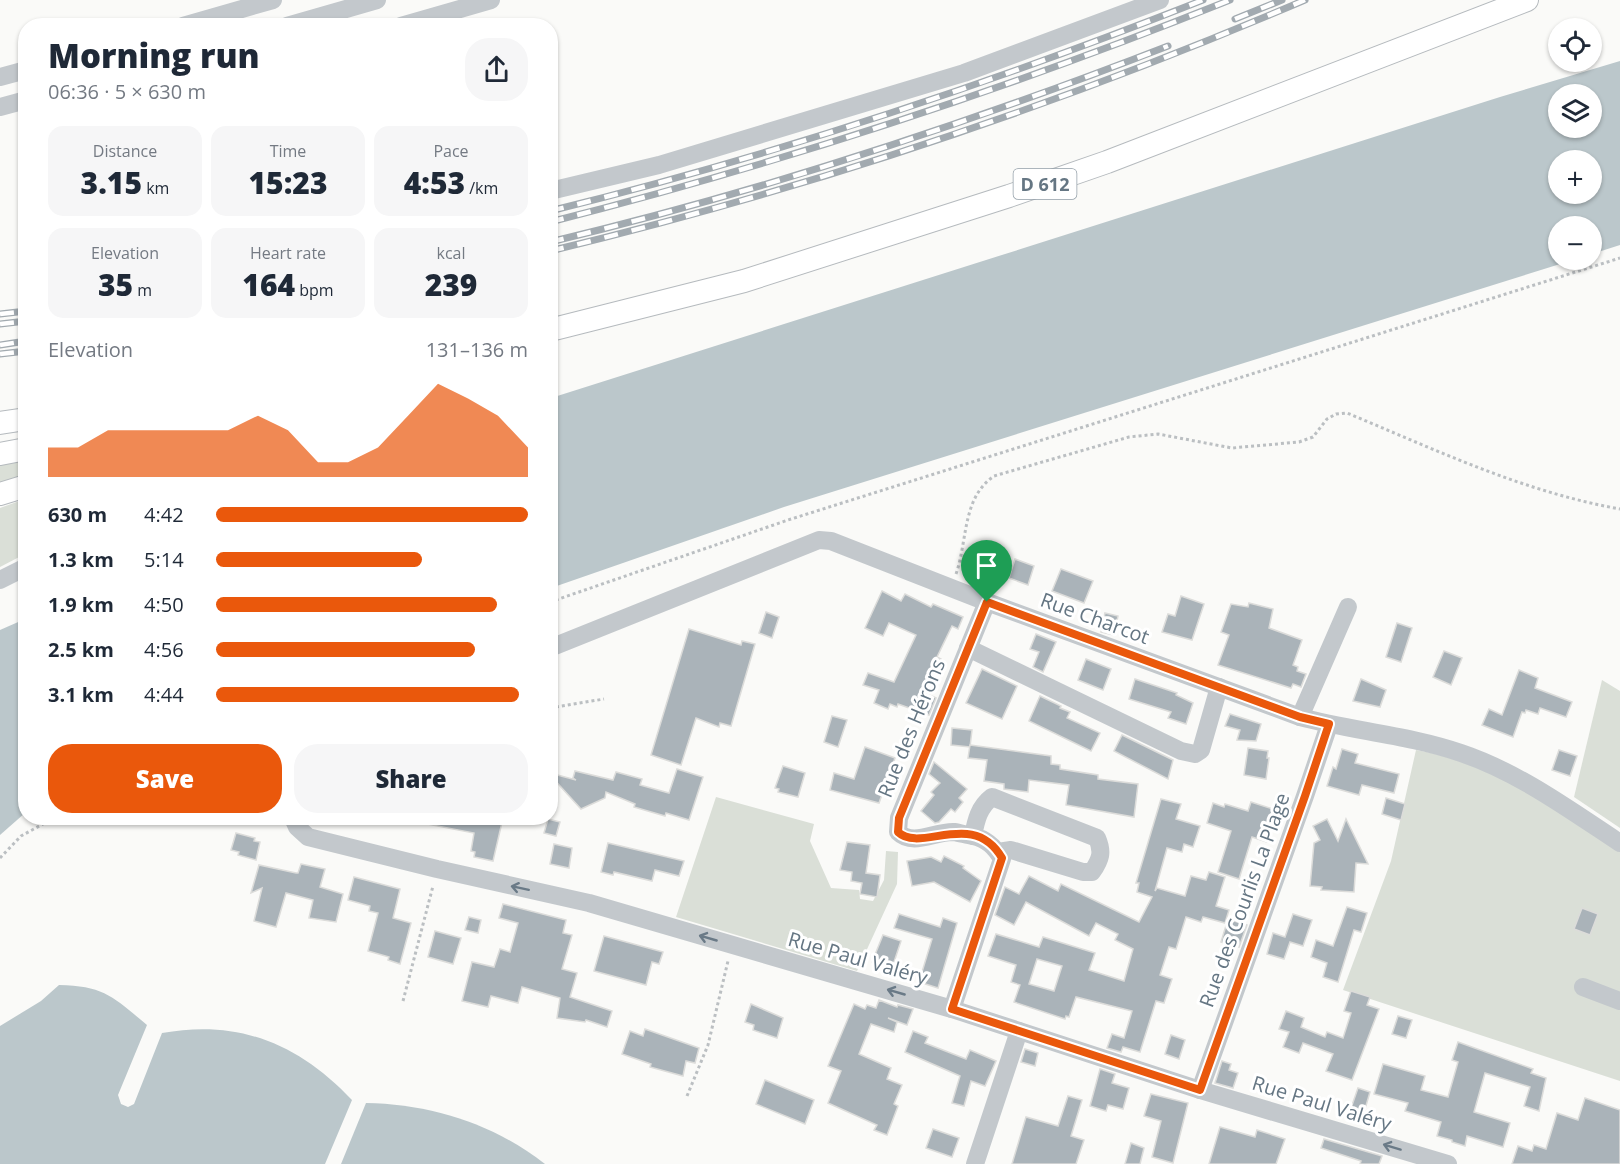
<!DOCTYPE html>
<meta charset="utf-8">
<style>
:root{--surface:#fff;--page:#f6f6f7;--text:#1f2937;--muted:#747a83;--accent:#ea580c}
body{margin:0;font-family:"Open Sans",sans-serif;background:var(--page);color:var(--text);height:100vh;display:flex;flex-direction:column;font-size:22px;white-space:nowrap}
*{box-sizing:border-box;margin:0}
p{font-size:20px;color:var(--muted)}
.icon{flex:none;width:33px;height:33px;fill:none;stroke:currentColor;stroke-width:2;stroke-linecap:round;stroke-linejoin:round}
.map{position:relative;flex:1;overflow:hidden}
.sheet{position:absolute;left:18px;top:18px;width:540px;height:807px;display:flex;flex-direction:column;background:var(--surface);border-radius:24px;box-shadow:0 2px 4px #0004}
.sheet>*{flex:none}
.buttons{position:absolute;left:1548px;top:18px;display:grid;gap:12px}
.buttons a{display:grid;place-items:center;width:54px;height:54px;border-radius:50%;background:var(--surface);box-shadow:0 2px 4px #0004;font-size:30px}
.pin{position:absolute;display:grid;place-items:center;width:51px;height:51px;color:#fff;margin:-62px -26px;border-radius:50% 50% 50% 0;rotate:-45deg;box-shadow:0 0 6px #0007}
.pin .icon{rotate:45deg}
.round{display:grid;place-items:center;flex:none;width:63px;height:63px;border-radius:24px;background:var(--page)}
.summary{display:flex;align-items:center;justify-content:space-between;height:102px;padding:0 30px}
h1{font-size:33px;font-weight:800;line-height:45px}
.figures{display:grid;grid-template-columns:repeat(3,1fr);gap:9px;height:102px;padding:6px 30px}
.figures div{display:grid;align-content:center;border-radius:15px;background:var(--page);text-align:center}
.figures b{font-size:30px;font-weight:800}
.figures small{font-size:16px;font-weight:400}
.figures p{font-size:16px}
.chart{height:168px;padding:12px 30px}
.chart p{display:flex;justify-content:space-between}
.chart svg{width:100%;height:108px;margin-top:6px;fill:var(--accent);opacity:.7}
.cta{display:flex;gap:12px;margin-top:auto;padding:12px 30px}
.cta a{flex:1;height:69px;border-radius:24px;background:var(--accent);color:#fff;font-size:24px;font-weight:800;line-height:69px;text-align:center}
.cta a+a{background:var(--page);color:var(--text)}
ul{padding:0 30px;list-style:none;font-size:20px}
li{display:grid;grid-template-columns:96px 72px 1fr;align-items:center;height:45px}
li i{height:15px;border-radius:8px;background:var(--accent)}
.map>svg:first-child{display:block}
.green{fill:#dadfd7}
.water{fill:#bbc7cb;fill-rule:evenodd}
.building{fill:#aab3b9;stroke:#dcdcda;stroke-width:1.5;fill-rule:evenodd}
.lines{fill:none;stroke-linecap:round;stroke-linejoin:round}
.major-casing{stroke:#b5babe;stroke-width:24}
.path{stroke:#bbbfc2;stroke-width:3;stroke-dasharray:3 3;stroke-linecap:butt}
.minor{stroke:#c3c8cc;stroke-width:18}
.major{stroke:#fff;stroke-width:22}
.rail-casing{stroke:#a2aab0;stroke-width:7}
.rail{stroke:#fff;stroke-width:4.5;stroke-dasharray:14;stroke-linecap:butt}
.oneway{stroke:#6a7a87}
.route-casing{stroke:#fff;stroke-width:12}
.route{stroke:#ea580c;stroke-width:8}
.labels{text-anchor:middle;dominant-baseline:central;stroke-width:6;stroke-linejoin:round;paint-order:stroke}
.shield{fill:#fff;stroke:#939fa8;stroke-width:1.5}
.shield-label{font-size:18px;font-weight:bold;fill:#657683}
.street-label{font-size:20px;fill:#657683;stroke:#fff}
</style>
<div class="map">
<svg width="1620" height="1164" viewBox="0 0 1620 1164">
<rect width="100%" height="100%" fill="#fafaf8"/>
<!-- green -->
<g class="green">
<polygon points="25,461 25,480 0,488 0,465"/>
<polygon points="25,499 25,554 0,567 0,508"/>
<polygon points="1602,680 1620,691 1620,828 1574,797"/>
<path d="M 1416,750 C 1492,763 1557,809 1620,851 L 1620,1081 L 1343,990 L 1391,861 Z"/>
<polygon points="716,797 814,824 810,841 831,888 859,890 860,899 873,901 884,880 886,851 898,852 897,884 857,971 676,917"/>
</g>
<!-- water -->
<g class="water">
<path d="M 1620,61 L 1620,245 L 1592,254 L 1592,226 L 1558,226 L 1558,260 L 1573,260 L 784,507 L 551,588 L 551,398 L 1500,97 ZM 1592,94 L 1592,128 L 1558,128 L 1558,94 ZM 1558,160 L 1592,160 L 1592,194 L 1558,194 Z"/>
<polygon points="25,619 25,813 0,835 0,630"/>
<path d="M 59,985 C 105,986 113,997 147,1025 L 118,1095 L 121,1104 L 128,1107 L 134,1104 L 162,1033 C 239,1019 299,1044 352,1100 L 325,1164 L 0,1164 L 0,1026 L 41,1001 Z"/>
<path d="M 366,1103 C 431,1104 494,1124 545,1164 L 341,1164 Z"/>
</g>
<!-- building -->
<g class="building">
<polygon points="1015,559 1034,566 1028,585 1009,578"/>
<polygon points="1061,569 1093,581 1084,603 1052,591"/>
<polygon points="882,591 901,601 905,594 931,607 933,604 963,617 958,629 952,626 937,657 941,659 925,693 936,698 929,715 898,704 897,707 890,704 888,709 874,703 879,690 863,685 868,673 894,682 916,635 889,623 883,636 865,628"/>
<polygon points="1181,596 1204,604 1192,640 1162,632 1168,614 1175,616"/>
<polygon points="1249,603 1273,609 1269,628 1302,640 1293,665 1298,667 1297,671 1306,674 1301,687 1293,684 1291,688 1218,665 1229,635 1221,632 1231,604 1248,607"/>
<polygon points="766,612 779,617 772,638 759,633"/>
<polygon points="1105,613 1118,616 1114,635 1101,632"/>
<polygon points="1397,623 1412,628 1401,662 1386,657"/>
<polygon points="689,629 741,645 742,641 755,644 731,726 720,723 719,727 696,718 681,765 651,755"/>
<polygon points="1036,634 1056,642 1043,672 1033,667 1039,652 1030,649"/>
<polygon points="1444,651 1462,658 1451,685 1433,677"/>
<polygon points="1086,659 1111,669 1103,690 1078,680"/>
<polygon points="982,669 1017,686 1002,719 966,703"/>
<polygon points="1519,670 1538,678 1535,688 1572,702 1566,717 1540,708 1538,714 1526,710 1525,713 1522,712 1513,737 1482,725 1489,709 1502,715"/>
<polygon points="1135,679 1177,693 1176,695 1193,703 1186,724 1168,718 1171,712 1129,699"/>
<polygon points="1361,679 1386,690 1380,707 1353,701"/>
<polygon points="1040,696 1061,706 1060,708 1070,712 1067,718 1100,733 1091,751 1029,721"/>
<polygon points="1230,714 1261,724 1256,741 1237,740 1240,730 1225,726"/>
<polygon points="832,716 847,720 838,747 824,742"/>
<polygon points="952,728 972,730 970,747 951,745"/>
<polygon points="1122,735 1173,760 1168,779 1114,751"/>
<polygon points="970,745 1051,756 1051,764 1060,765 1060,769 1098,775 1098,779 1138,784 1134,817 1066,805 1069,785 1029,780 1028,792 1004,789 1004,784 984,781 987,760 968,758"/>
<polygon points="865,747 895,758 879,803 830,790 834,773 854,779"/>
<polygon points="1248,748 1268,751 1267,758 1269,758 1266,779 1244,775"/>
<polygon points="1342,749 1358,754 1355,763 1399,774 1394,793 1362,785 1359,795 1327,786 1333,767 1336,769"/>
<polygon points="1559,750 1577,756 1570,776 1552,770"/>
<polygon points="934,762 967,789 959,798 963,802 955,812 951,809 939,822 935,823 921,811 934,795 931,792 940,783 929,774"/>
<polygon points="783,766 805,773 798,797 778,792 779,789 775,788"/>
<polygon points="677,769 703,777 689,820 666,813 665,816 634,807 635,804 606,792 605,798 581,809 550,775 550,773 576,780 573,778 575,771 613,780 616,772 642,779 640,785 669,793"/>
<polygon points="1386,798 1405,804 1401,820 1382,814"/>
<path d="M 1161,799 L 1181,804 L 1176,819 L 1200,826 L 1193,847 L 1184,844 L 1182,852 L 1167,848 L 1155,891 L 1157,888 L 1185,896 L 1191,876 L 1206,880 L 1209,872 L 1225,877 L 1216,906 L 1229,910 L 1225,923 L 1203,917 L 1201,922 L 1186,917 L 1176,949 L 1169,947 L 1160,975 L 1172,979 L 1164,1003 L 1156,1001 L 1140,1052 L 1123,1047 L 1121,1052 L 1107,1048 L 1112,1034 L 1124,1038 L 1132,1011 L 1076,997 L 1069,1017 L 1066,1016 L 1065,1019 L 1014,1002 L 1020,985 L 1011,982 L 1016,965 L 988,956 L 996,934 L 1039,947 L 1043,937 L 1095,953 L 1089,970 L 1124,981 L 1133,949 L 1115,940 L 1118,934 L 1096,923 L 1089,936 L 1026,902 L 1014,925 L 995,915 L 1005,887 L 1019,894 L 1029,876 L 1058,891 L 1061,884 L 1139,922 L 1152,897 L 1137,892 L 1139,883 L 1136,883 ZM 1037,959 L 1062,966 L 1054,991 L 1029,984 Z"/>
<polygon points="1251,802 1276,810 1267,842 1252,837 1239,879 1218,872 1231,831 1207,823 1213,803 1224,807 1225,804 1248,811"/>
<polygon points="428,818 503,818 493,861 474,857 475,852 471,851 474,833 427,824"/>
<polygon points="548,819 560,822 556,836 544,833"/>
<polygon points="1327,819 1338,841 1346,819 1368,864 1356,863 1354,892 1321,890 1322,887 1310,886 1314,843 1320,840 1313,826"/>
<polygon points="236,833 255,838 254,841 260,842 256,860 238,855 239,852 231,850"/>
<polygon points="847,842 870,845 866,873 880,875 877,897 860,894 862,883 851,881 852,872 840,870"/>
<polygon points="608,843 684,861 679,876 655,870 652,881 614,872 613,875 601,872"/>
<polygon points="554,844 572,848 569,868 550,864"/>
<polygon points="944,856 964,866 963,868 981,881 970,902 934,882 912,886 907,861 931,857 941,862"/>
<polygon points="301,864 325,869 320,887 343,894 336,922 309,918 313,900 286,893 276,927 254,921 262,888 251,893 259,865 296,873 298,873"/>
<polygon points="354,877 400,889 393,918 411,923 400,964 388,960 389,957 368,951 378,913 369,911 370,906 348,900"/>
<polygon points="503,904 566,920 563,933 572,935 562,969 577,973 570,997 612,1011 607,1027 586,1020 585,1022 557,1018 560,998 522,987 518,1003 491,996 488,1007 462,1001 472,962 494,967 500,949 510,952 518,923 499,918"/>
<polygon points="1347,907 1367,913 1361,932 1354,930 1338,982 1323,977 1327,963 1311,957 1316,940 1333,946"/>
<polygon points="1582,908 1598,914 1590,935 1574,929"/>
<polygon points="899,914 940,927 943,918 957,923 938,988 919,982 932,939 894,928"/>
<polygon points="1293,914 1312,920 1303,946 1290,942 1284,959 1267,954 1273,933 1285,937"/>
<polygon points="469,917 481,920 478,933 465,930"/>
<polygon points="1228,919 1247,925 1239,947 1221,942"/>
<polygon points="435,931 461,938 453,964 428,957"/>
<polygon points="883,935 901,941 892,968 872,962"/>
<polygon points="604,936 663,952 659,964 652,962 646,985 594,971"/>
<polygon points="1351,991 1370,997 1367,1005 1379,1009 1352,1080 1326,1071 1333,1054 1303,1043 1299,1053 1283,1047 1289,1032 1279,1029 1286,1011 1304,1018 1301,1027 1325,1037 1327,1032 1343,1038 1351,1013 1344,1011"/>
<polygon points="879,1000 897,1007 898,1005 913,1009 907,1025 888,1018 897,1022 894,1032 871,1024 859,1054 891,1068 887,1079 902,1085 894,1104 898,1106 887,1135 874,1130 877,1125 828,1103 841,1071 828,1066 854,1004 865,1009 867,1005 876,1008"/>
<polygon points="751,1004 783,1018 777,1038 753,1030 754,1025 745,1022"/>
<polygon points="1398,1016 1412,1020 1406,1038 1392,1034"/>
<polygon points="645,1029 699,1048 695,1063 686,1061 683,1076 650,1067 651,1064 622,1054 630,1031 643,1036"/>
<polygon points="913,1031 928,1037 925,1043 966,1059 970,1050 996,1061 985,1086 971,1081 964,1106 952,1103 960,1076 905,1052"/>
<polygon points="1171,1035 1185,1040 1179,1059 1165,1054"/>
<polygon points="1458,1042 1533,1069 1531,1073 1546,1078 1539,1111 1524,1106 1530,1087 1485,1073 1474,1112 1510,1123 1503,1147 1467,1136 1465,1146 1452,1142 1452,1140 1437,1136 1441,1122 1405,1111 1408,1103 1374,1094 1383,1064 1425,1076 1421,1090 1448,1097 1458,1062 1452,1060"/>
<polygon points="1025,1049 1038,1053 1035,1066 1021,1062"/>
<polygon points="1222,1061 1231,1064 1229,1070 1238,1073 1233,1088 1215,1083"/>
<polygon points="1100,1069 1115,1074 1112,1083 1129,1088 1123,1109 1108,1105 1106,1111 1090,1106"/>
<polygon points="765,1080 814,1100 805,1124 756,1104"/>
<polygon points="1358,1088 1370,1092 1363,1116 1350,1111"/>
<polygon points="1151,1094 1188,1103 1173,1163 1152,1157 1161,1121 1144,1116"/>
<polygon points="1068,1096 1082,1100 1071,1136 1084,1140 1076,1164 1012,1164 1026,1117 1058,1126"/>
<polygon points="1585,1098 1620,1110 1620,1164 1512,1164 1518,1146 1532,1151 1534,1145 1546,1149 1557,1113 1578,1120"/>
<polygon points="1220,1127 1255,1137 1257,1130 1285,1139 1276,1164 1209,1164"/>
<polygon points="933,1129 959,1138 952,1157 926,1148"/>
<polygon points="1324,1139 1382,1156 1379,1164 1360,1164 1361,1161 1321,1148"/>
<polygon points="1131,1143 1144,1148 1140,1164 1125,1164"/>
</g>
<g class="lines">
<defs>
<g id="major">
<polyline points="550,330 744,281 1009,196 1107,162 1527,0"/>
<polyline points="0,423 26,419"/>
<polyline points="0,454 26,449"/>
<polyline points="0,494 26,486"/>
</g>
</defs>
<!-- major casing -->
<use href="#major" class="major-casing"/>
<!-- path -->
<g class="path">
<path d="M 956,574 C 968,539 962,498 994,476 L 1129,437 L 1158,434 L 1232,448 L 1299,442 L 1313,437 L 1327,419 L 1336,414 L 1347,413 C 1436,450 1524,492 1620,509"/>
<polyline points="550,602 788,520 1620,258"/>
<polyline points="550,708 604,699"/>
<polyline points="0,858 21,836 54,818"/>
<polyline points="403,1001 433,886"/>
<polyline points="687,1096 708,1045 728,961"/>
</g>
<!-- minor -->
<g class="minor">
<polyline points="183,26 273,0"/>
<polyline points="287,26 377,0"/>
<polyline points="401,26 491,0"/>
<polyline points="0,77 26,70"/>
<polyline points="0,107 26,100"/>
<polyline points="550,191 659,165 964,73 1160,0"/>
<polyline points="0,580 26,567"/>
<path d="M 550,648 L 819,540 L 831,541 L 987,602 L 1300,717 C 1353,731 1408,735 1461,753 C 1518,772 1570,810 1620,843"/>
<polyline points="968,648 1181,751 1195,754 1201,750 1219,687"/>
<polyline points="1300,717 1348,607"/>
<polyline points="293,818 297,827 308,837 437,869 589,903 952,1009 1200,1090 1448,1164"/>
<path d="M 973,836 C 967,835 960,833 954,832 C 935,831 913,847 898,832 L 899,818 L 987,602"/>
<polyline points="1583,987 1620,1001"/>
<path d="M 952,1009 L 1002,859 C 995,847 987,839 973,836 C 976,820 979,807 992,797 L 1097,838 C 1103,852 1101,859 1092,872 L 1083,872 L 1011,850 L 998,852"/>
<polyline points="1200,1090 1305,796 1329,725"/>
<polyline points="975,1164 1019,1031"/>
</g>
<!-- major -->
<use href="#major" class="major"/>
<defs>
<g id="rail">
<polyline points="1235,19 1282,0"/>
<path d="M 550,211 C 773,156 990,84 1203,0"/>
<path d="M 550,222 C 782,163 1008,89 1230,0"/>
<path d="M 550,242 C 760,192 967,124 1168,46"/>
<path d="M 550,251 C 808,189 1062,104 1305,0"/>
<polyline points="0,314 26,311"/>
<polyline points="0,324 26,321"/>
<polyline points="0,345 26,341"/>
<polyline points="0,354 26,351"/>
</g>
</defs>
<!-- rail casing -->
<use href="#rail" class="rail-casing"/>
<!-- rail -->
<use href="#rail" class="rail"/>
</g>
<!-- one-way arrows -->
<defs><path id="oneway-shaft" d="M-6 0H5M1.5-3L5.5 0L1.5 3" fill="none" stroke-width="1.6" stroke-linecap="round" stroke-linejoin="round" transform="scale(1.5)"/></defs>
<g class="oneway">
<use href="#oneway-shaft" transform="translate(520 888) rotate(-168)"/>
<use href="#oneway-shaft" transform="translate(708 938) rotate(-164)"/>
<use href="#oneway-shaft" transform="translate(896 992) rotate(-164)"/>
<use href="#oneway-shaft" transform="translate(1392 1147) rotate(-163)"/>
</g>
<g class="lines">
<defs>
<path id="route" d="M 987,602 L 1300,717 L 1329,724 L 1305,796 L 1200,1090 L 952,1009 L 1002,858 C 973,808 921,854 898,832 L 899,818 Z"/>
</defs>
<!-- route casing -->
<use href="#route" class="route-casing"/>
<!-- route -->
<use href="#route" class="route"/>
</g>
<g class="labels">
<!-- shield labels -->
<rect class="shield" x="1013.5" y="169" width="63" height="30" rx="4.5"/>
<g class="shield-label">
<text x="1045" y="184">D 612</text>
</g>
<!-- street labels -->
<g class="street-label">
<text transform="translate(1095 618) rotate(20)">Rue Charcot</text>
<text transform="translate(911 728) rotate(-68)">Rue des Hérons</text>
<text transform="translate(1244 900) rotate(-70)">Rue des Courlis La Plage</text>
<text transform="translate(858 958) rotate(16)">Rue Paul Valéry</text>
<text transform="translate(1322 1103) rotate(17)">Rue Paul Valéry</text>
</g>
</g>
</svg>
<div class="buttons">
<a><svg class="icon" aria-label="locate" viewBox="0 0 24 24"><circle cx="12" cy="12" r="6"/><path d="M12 2v4M12 18v4M2 12h4M18 12h4"/></svg></a>
<a><svg class="icon" aria-label="layers" viewBox="0 0 24 24"><path d="M12 4l9 5-9 5-9-5zM3 14l9 5 9-5"/></svg></a>
<a>+</a>
<a>−</a>
</div>
<div class="pin" style="left:987px;top:602px;background:#1e9e55"><svg class="icon" aria-label="arrive" viewBox="0 0 24 24"><path d="M6 21V4h12l-3 4 3 4H6"/></svg></div>
<section class="sheet">
<div class="summary"><div><h1>Morning run</h1><p>06:36 · 5 × 630 m</p></div><a class="round"><svg class="icon" aria-label="share" viewBox="0 0 24 24"><path d="M12 15V3M7 8l5-5 5 5M5 13v7h14v-7"/></svg></a></div>
<div class="figures">
<div><p>Distance</p><b>3.15<small> km</small></b></div>
<div><p>Time</p><b>15:23</b></div>
<div><p>Pace</p><b>4:53<small> /km</small></b></div>
</div>
<div class="figures">
<div><p>Elevation</p><b>35<small> m</small></b></div>
<div><p>Heart rate</p><b>164<small> bpm</small></b></div>
<div><p>kcal</p><b>239</b></div>
</div>
<div class="chart"><p><span>Elevation</span>131–136 m</p>
<svg viewBox="0 0 160 44" preserveAspectRatio="none"><path d="M0 44V32L10 32L20 25L30 25L40 25L50 25L60 25L70 19L80 25L90 38L100 38L110 32L120 19L130 6L140 12L150 19L160 32V44z"/></svg>
</div>
<ul>
<li><b>630 m</b>4:42<i style="width:100%"></i></li>
<li><b>1.3 km</b>5:14<i style="width:66%"></i></li>
<li><b>1.9 km</b>4:50<i style="width:90%"></i></li>
<li><b>2.5 km</b>4:56<i style="width:83%"></i></li>
<li><b>3.1 km</b>4:44<i style="width:97%"></i></li>
</ul>
<div class="cta"><a>Save</a><a>Share</a></div>
</section>
</div>
